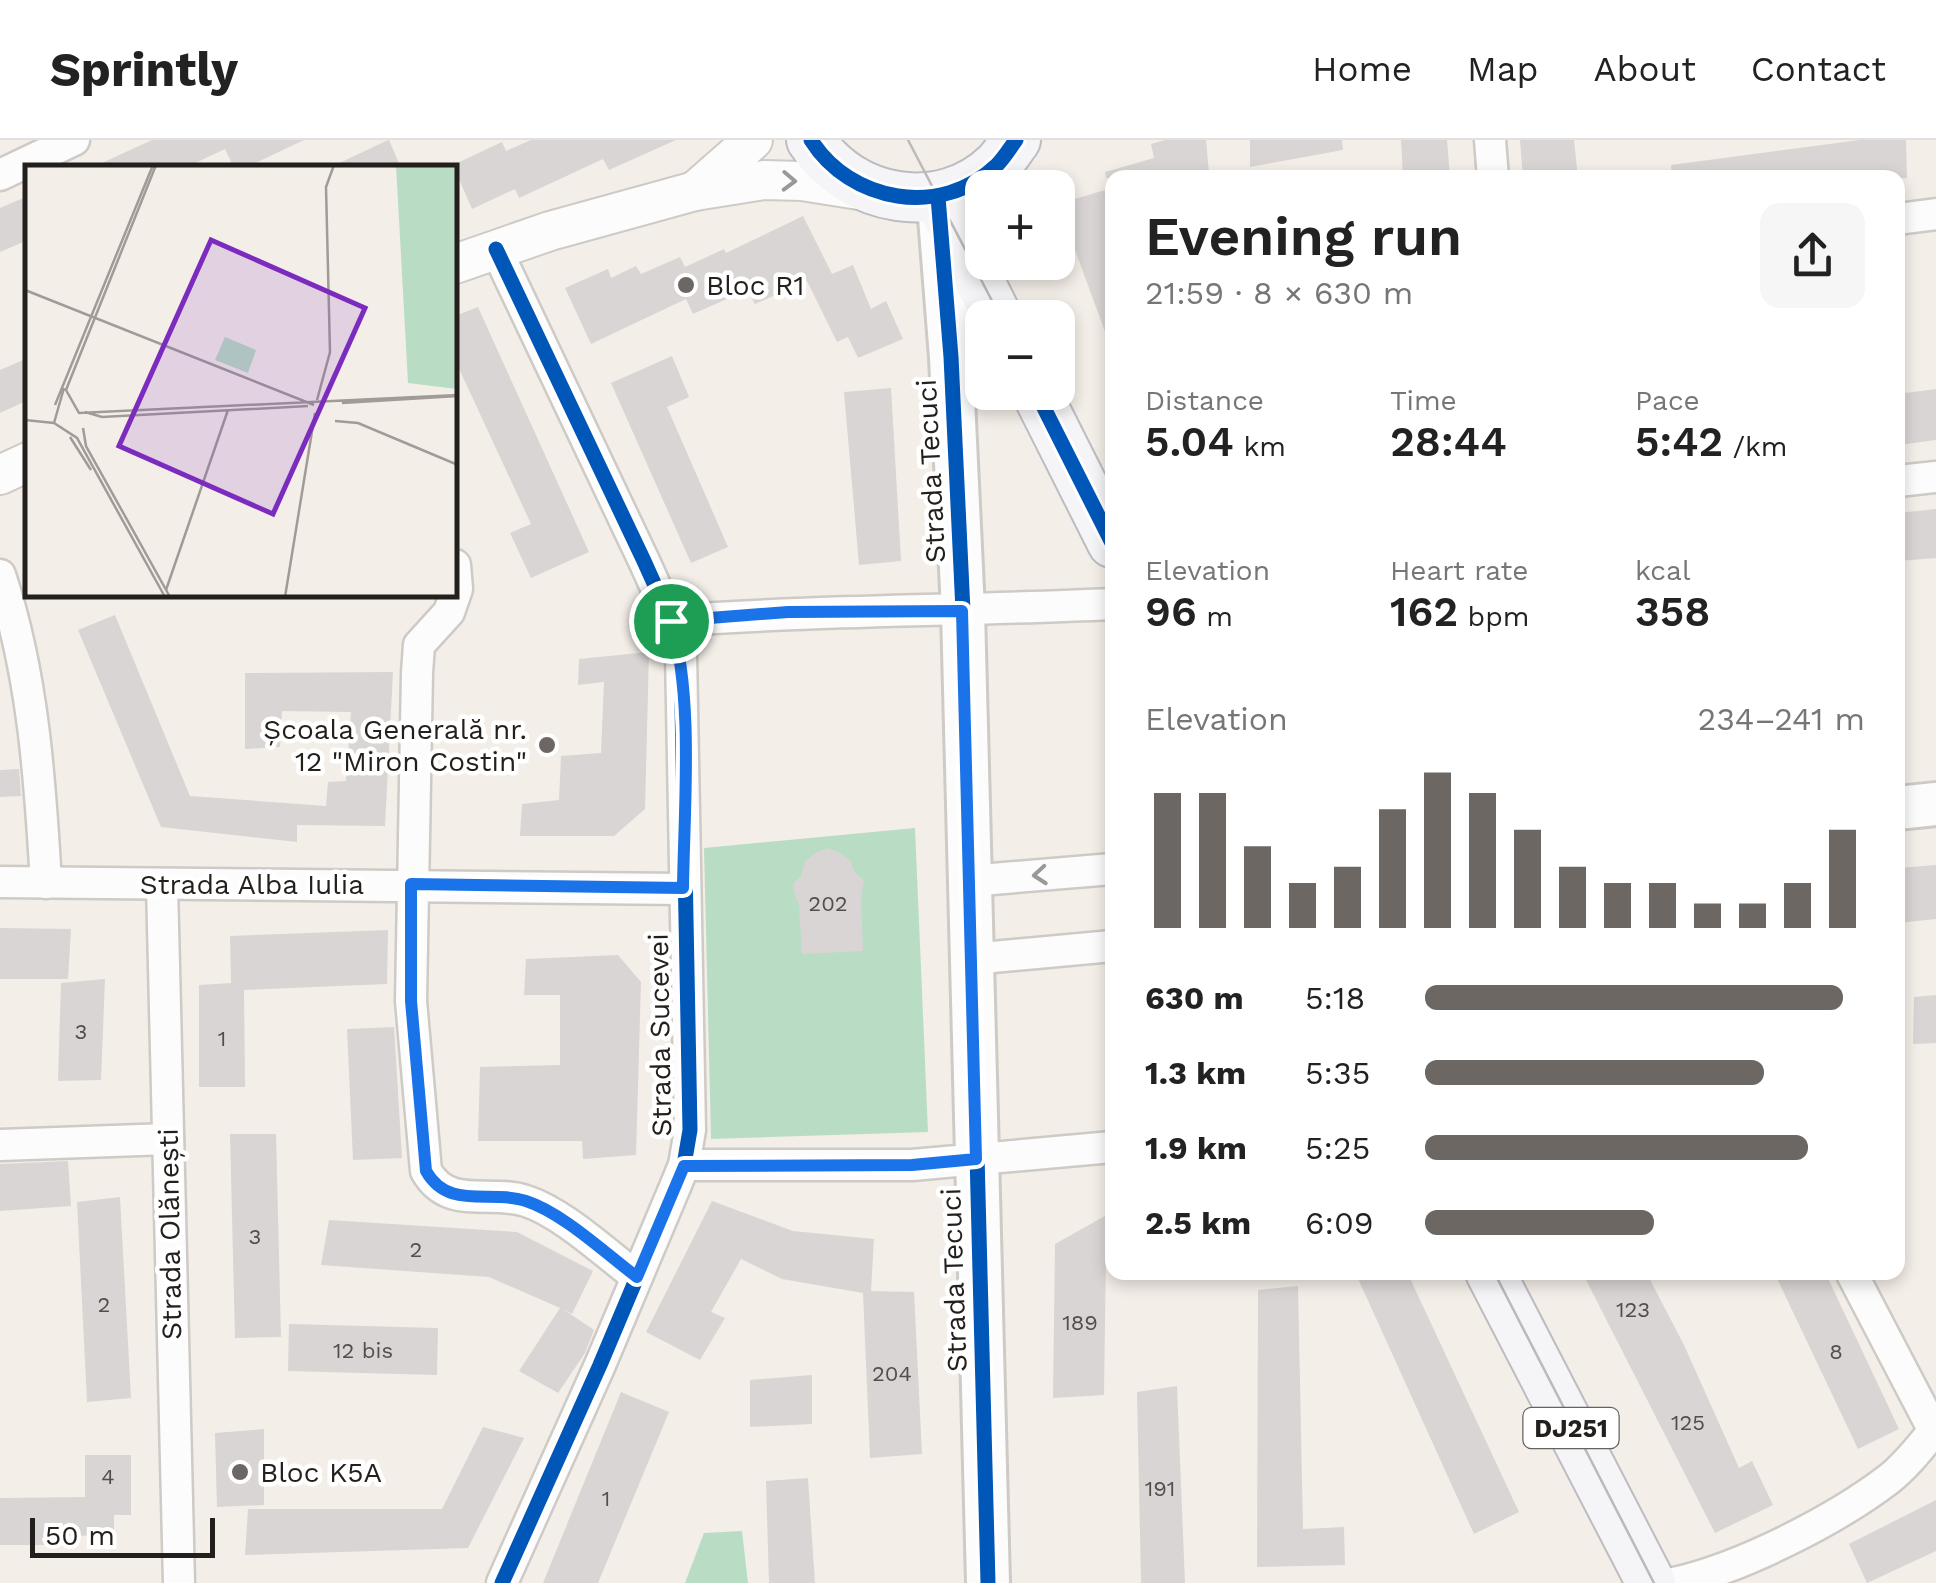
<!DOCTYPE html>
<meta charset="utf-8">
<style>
:root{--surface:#fff;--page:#f6f6f6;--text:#222;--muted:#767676;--line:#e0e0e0;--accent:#6c6763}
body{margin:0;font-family:"Work Sans",sans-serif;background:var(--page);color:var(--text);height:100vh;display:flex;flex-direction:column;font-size:38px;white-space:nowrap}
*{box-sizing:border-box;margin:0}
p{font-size:32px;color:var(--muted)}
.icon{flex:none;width:55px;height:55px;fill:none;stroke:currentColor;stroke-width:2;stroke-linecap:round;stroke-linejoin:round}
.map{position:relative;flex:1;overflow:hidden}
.side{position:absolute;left:1105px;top:30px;width:800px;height:1110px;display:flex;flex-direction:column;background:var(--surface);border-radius:20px;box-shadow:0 5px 15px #0003}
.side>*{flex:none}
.tools{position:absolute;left:965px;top:30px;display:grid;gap:20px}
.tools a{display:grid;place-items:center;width:110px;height:110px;border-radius:20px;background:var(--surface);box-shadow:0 5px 15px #0003;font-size:50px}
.scale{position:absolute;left:30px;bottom:25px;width:185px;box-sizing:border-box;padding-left:10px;border:5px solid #231f1c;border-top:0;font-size:28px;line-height:35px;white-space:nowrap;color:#231f1c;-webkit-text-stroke:8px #fff;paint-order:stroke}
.pin{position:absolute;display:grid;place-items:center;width:85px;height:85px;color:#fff;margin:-42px;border:5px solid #fff;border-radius:50%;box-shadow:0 2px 10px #0007}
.round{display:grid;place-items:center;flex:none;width:105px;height:105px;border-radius:20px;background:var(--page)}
.head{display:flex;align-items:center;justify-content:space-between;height:170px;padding:0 40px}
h1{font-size:55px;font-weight:600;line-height:75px}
.figures{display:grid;grid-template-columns:repeat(3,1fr);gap:15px;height:170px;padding:10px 40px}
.figures div{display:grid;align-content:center}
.figures b{font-size:42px;font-weight:600}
.figures small{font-size:28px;font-weight:400}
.figures p{font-size:28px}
.chart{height:280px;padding:20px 40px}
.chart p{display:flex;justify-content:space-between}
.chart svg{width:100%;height:180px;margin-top:10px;stroke:var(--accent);stroke-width:6}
ul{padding:0 40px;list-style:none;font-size:32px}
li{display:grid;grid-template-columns:160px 120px 1fr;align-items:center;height:75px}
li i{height:25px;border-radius:12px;background:var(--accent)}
header{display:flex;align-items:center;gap:60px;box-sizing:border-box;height:140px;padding:0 50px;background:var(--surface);border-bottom:2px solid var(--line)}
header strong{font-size:48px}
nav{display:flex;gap:55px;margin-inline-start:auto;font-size:35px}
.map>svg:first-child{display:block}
.green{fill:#b9ddc4}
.building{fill:#d9d5d4}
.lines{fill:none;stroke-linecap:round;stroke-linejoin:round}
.minor-casing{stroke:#cecac5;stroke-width:35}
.tertiary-casing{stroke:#cecac5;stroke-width:42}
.secondary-casing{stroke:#cecac5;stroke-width:48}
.primary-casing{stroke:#bfbcc1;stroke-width:52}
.minor{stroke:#fdfcfc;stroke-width:30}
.tertiary{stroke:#fdfcfc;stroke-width:38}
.secondary{stroke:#fdfcfc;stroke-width:42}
.primary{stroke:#f5f4f7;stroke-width:48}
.tram{stroke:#bcbab9;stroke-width:2.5}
.cycleway-casing{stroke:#fff;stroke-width:21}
.cycleway{stroke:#0057b8;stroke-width:15}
.oneway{stroke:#9b9997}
.route-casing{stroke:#fff;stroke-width:20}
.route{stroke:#1a73e8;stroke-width:12}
.poi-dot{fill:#6c6763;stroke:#fff;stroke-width:4}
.labels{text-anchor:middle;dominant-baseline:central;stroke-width:9;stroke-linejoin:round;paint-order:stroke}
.number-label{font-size:22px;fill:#524e4b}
.shield{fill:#fff;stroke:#656260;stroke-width:2.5}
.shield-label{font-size:25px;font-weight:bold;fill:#231f1c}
.poi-label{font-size:28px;fill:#231f1c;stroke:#fff;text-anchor:start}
.street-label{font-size:28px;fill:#231f1c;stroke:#fff}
.inset-road{fill:none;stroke:#a09b96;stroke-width:2.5}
.view{fill:#7b2cbf;fill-opacity:0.15;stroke:#7b2cbf;stroke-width:5}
.inset-edge{fill:none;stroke:#231f1c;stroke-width:5}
</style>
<header>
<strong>Sprintly</strong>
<nav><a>Home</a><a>Map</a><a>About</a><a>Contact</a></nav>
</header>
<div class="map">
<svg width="1936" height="1443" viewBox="0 0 1936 1443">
<rect width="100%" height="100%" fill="#f4eee8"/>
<!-- green -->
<g class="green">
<polygon points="915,688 928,992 711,999 704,708"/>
<polygon points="742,1391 748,1443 685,1443 704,1393"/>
</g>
<!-- building -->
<g class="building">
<polygon points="152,0 304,0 245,28 234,28 225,9 185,28 91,28"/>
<polygon points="389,0 401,28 329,28 388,0"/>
<polygon points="531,0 676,0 609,30 603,19 519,58 515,49 472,69 453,25 502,2 506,11"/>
<polygon points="1165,0 1206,0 1209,33 1191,38 1106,38 1105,32 1154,18 1151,4"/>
<polygon points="1250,0 1342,0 1343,10 1250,27"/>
<polygon points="1401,0 1447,0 1450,38 1403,38"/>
<polygon points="1520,0 1574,0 1578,38 1523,38"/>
<polygon points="1860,0 1906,0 1907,38 1672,38 1671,25"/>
<polygon points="1112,48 1112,205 1110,205 1058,64"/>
<polygon points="28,56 28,100 0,112 0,68"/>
<polygon points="803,76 832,134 853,125 871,169 886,161 903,199 858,218 848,197 837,202 807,141 755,164 747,150 693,174 686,159 591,204 565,148 608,129 611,138 636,126 641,134 680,117 685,127 724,109 726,113"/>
<polygon points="478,167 589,412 531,438 510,393 531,384 455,220 455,176"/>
<polygon points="672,216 689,257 667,267 728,407 691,423 611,243"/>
<polygon points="28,218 28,260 0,273 0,230"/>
<polygon points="891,248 901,421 859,425 844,252"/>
<polygon points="1936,249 1936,300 1898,305 1898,254"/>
<polygon points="1936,369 1936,418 1898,421 1898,373"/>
<polygon points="115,475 190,656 326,666 328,642 346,641 351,572 282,571 280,607 245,609 245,533 393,532 385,686 297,685 297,702 161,687 78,490"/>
<polygon points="649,512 645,669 614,696 520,696 522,664 559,660 561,616 601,613 604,542 578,545 579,519"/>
<polygon points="19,629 21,656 0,657 0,630"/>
<polygon points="827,708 839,712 850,720 855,733 864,740 861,759 863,811 802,814 799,763 796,760 793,744 801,736 805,722 815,713"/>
<polygon points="1936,725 1936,779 1898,783 1898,728"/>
<polygon points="0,788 71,789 68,839 0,839"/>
<polygon points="388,790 387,844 244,850 245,947 199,947 199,845 231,843 230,796"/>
<polygon points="618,815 641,842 636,1015 583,1019 582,1001 478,1001 480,927 560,925 560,855 524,855 526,819"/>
<polygon points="105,839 101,940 58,941 61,843"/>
<polygon points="1936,855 1936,903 1913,904 1914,857"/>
<polygon points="394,887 402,1018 353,1020 347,889"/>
<polygon points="230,994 276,994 281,1197 235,1198"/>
<polygon points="68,1021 71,1066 0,1071 0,1024"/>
<polygon points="120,1057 131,1258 87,1262 77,1062"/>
<polygon points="712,1061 793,1091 874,1099 871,1151 914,1152 922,1314 870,1318 863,1153 782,1139 741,1119 711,1172 725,1178 700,1220 646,1192"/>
<polygon points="1112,1072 1112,1110 1106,1110 1104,1255 1053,1258 1055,1104"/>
<polygon points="329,1080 517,1092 593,1131 572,1174 563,1169 594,1190 585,1213 558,1253 519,1231 560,1168 489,1137 321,1125"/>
<polygon points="1355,1132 1407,1132 1519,1372 1474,1394"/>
<polygon points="1582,1132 1646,1132 1684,1205 1739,1328 1752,1321 1773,1365 1715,1393"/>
<polygon points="1774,1132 1825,1132 1899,1289 1858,1309"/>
<polygon points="1298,1146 1303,1389 1344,1387 1345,1425 1257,1427 1258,1150"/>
<polygon points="289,1184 438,1188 437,1235 288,1231"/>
<polygon points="812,1235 812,1284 750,1287 750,1240"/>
<polygon points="1177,1246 1185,1443 1141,1443 1137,1252"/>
<polygon points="621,1252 669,1272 598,1443 543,1443"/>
<polygon points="483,1287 524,1298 468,1408 245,1415 248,1369 442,1369"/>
<polygon points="264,1289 264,1365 217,1367 215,1293"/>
<polygon points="85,1315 131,1315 131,1375 114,1375 114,1395 65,1396 65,1405 0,1405 0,1358 85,1357"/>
<polygon points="808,1338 815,1443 769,1443 766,1341"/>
<polygon points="1936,1360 1936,1411 1867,1443 1849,1404"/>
</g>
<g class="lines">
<defs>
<g id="minor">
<polyline points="1490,0 1493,38"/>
<polyline points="0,35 74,0"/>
<polyline points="1898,79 1936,74"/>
<polyline points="496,109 644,421 671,481 681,513 690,990 684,1025 675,1047 600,1225 502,1443"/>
<polyline points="1898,341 1936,337"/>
<path d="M 455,425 L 457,449 L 449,472 L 419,505 L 417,533 L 411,861 L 426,1031 C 449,1071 490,1049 526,1061 C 563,1073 605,1113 637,1137"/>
<path d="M 0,435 C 33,534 40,639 46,743"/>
<path d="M 671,481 C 818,470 965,471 1112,464"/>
<polyline points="968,741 1112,729"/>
<polyline points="0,742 683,749"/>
<polyline points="162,745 179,1443"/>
<polyline points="971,819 1112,806"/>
<polyline points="0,1005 168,999"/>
<polyline points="684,1025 912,1025 1112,1007"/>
<polyline points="1851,1132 1934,1291"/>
<path d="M 1674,1443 C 1741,1428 1834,1381 1889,1339 C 1907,1325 1921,1306 1936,1288"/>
</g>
<g id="tertiary">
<polyline points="695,51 753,0"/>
<polyline points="455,124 550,91 695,51 764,40 802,41 865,51"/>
<polyline points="0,335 28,322"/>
</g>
<g id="secondary">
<polyline points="939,65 951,217 963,471 988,1443"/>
<polyline points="1898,668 1936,664"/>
</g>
<g id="primary">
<path d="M 811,0 C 850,62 941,79 997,25 C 1004,18 1010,8 1016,0"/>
<polyline points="938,57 998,178"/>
<polyline points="1036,252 1112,403"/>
<polyline points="1490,1132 1651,1443"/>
</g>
</defs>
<!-- minor casing -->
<use href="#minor" class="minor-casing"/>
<!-- tertiary casing -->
<use href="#tertiary" class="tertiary-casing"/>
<!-- secondary casing -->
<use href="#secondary" class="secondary-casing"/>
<!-- primary casing -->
<use href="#primary" class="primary-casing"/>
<!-- minor -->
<use href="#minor" class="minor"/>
<!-- tertiary -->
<use href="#tertiary" class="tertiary"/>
<!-- secondary -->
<use href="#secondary" class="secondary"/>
<!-- primary -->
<use href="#primary" class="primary"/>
<!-- tram -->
<g class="tram">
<polyline points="908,0 1001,178"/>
<polyline points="1030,252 1112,414"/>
<polyline points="1494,1132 1654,1443"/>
</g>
<defs>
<g id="cycleway">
<path d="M 811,0 C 850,62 941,79 997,25 C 1004,18 1010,8 1016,0"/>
<polyline points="938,57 951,217 963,471 988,1443"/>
<polyline points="496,109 644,421 671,481 681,513 690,990 684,1025 675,1047 600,1225 502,1443"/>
<polyline points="1036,252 1112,403"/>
</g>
</defs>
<!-- cycleway casing -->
<use href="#cycleway" class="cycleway-casing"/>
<!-- cycleway -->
<use href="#cycleway" class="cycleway"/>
</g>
<!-- one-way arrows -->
<defs><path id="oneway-chevron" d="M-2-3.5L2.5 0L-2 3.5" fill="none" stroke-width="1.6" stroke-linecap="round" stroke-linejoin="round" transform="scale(2.5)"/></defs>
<g class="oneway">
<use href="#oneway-chevron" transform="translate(789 41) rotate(2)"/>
<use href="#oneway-chevron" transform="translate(1040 735) rotate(175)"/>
</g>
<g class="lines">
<defs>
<path id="route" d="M 962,471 L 976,1019 L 912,1025 L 684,1026 L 637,1137 C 605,1113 563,1073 526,1061 C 490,1049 449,1071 426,1031 L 411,861 L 411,744 L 683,748 C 684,668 694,557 671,481 L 788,472 Z"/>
</defs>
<!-- route casing -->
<use href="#route" class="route-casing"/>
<!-- route -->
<use href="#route" class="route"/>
</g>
<!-- markers -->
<g class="poi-dot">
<circle cx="686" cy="145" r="10"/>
<circle cx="547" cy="605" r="10"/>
<circle cx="240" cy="1332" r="10"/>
</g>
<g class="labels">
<!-- number labels -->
<g class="number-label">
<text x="828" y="763">202</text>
<text x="81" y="891">3</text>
<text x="222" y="898">1</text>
<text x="255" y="1096">3</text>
<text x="416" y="1109">2</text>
<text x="104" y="1164">2</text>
<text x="1633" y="1169">123</text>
<text x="1080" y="1182">189</text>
<text x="363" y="1210">12 bis</text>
<text x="1836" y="1211">8</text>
<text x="892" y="1233">204</text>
<text x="1688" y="1282">125</text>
<text x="108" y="1336">4</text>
<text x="1160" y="1348">191</text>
<text x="606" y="1358">1</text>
</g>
<!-- shield labels -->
<rect class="shield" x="1523.5" y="1268" width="95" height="40" rx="8"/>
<g class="shield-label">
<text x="1571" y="1288">DJ251</text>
</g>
<!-- poi labels -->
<g class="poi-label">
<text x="706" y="145">Bloc R1</text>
<text x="527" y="589" text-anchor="end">Școala Generală nr.<tspan x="527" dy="32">12 "Miron Costin"</tspan></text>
<text x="260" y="1332">Bloc K5A</text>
</g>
<!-- street labels -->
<g class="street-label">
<text transform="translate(931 331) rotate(-93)">Strada Tecuci</text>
<text x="252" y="744">Strada Alba Iulia</text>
<text transform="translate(660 895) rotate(-91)">Strada Sucevei</text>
<text transform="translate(170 1094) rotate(-91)">Strada Olănești</text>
<text transform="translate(954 1140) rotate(-92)">Strada Tecuci</text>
</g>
</g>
<!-- overview -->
<g transform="translate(25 25)">
<rect width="432" height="432" fill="#f4eee8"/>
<path d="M 371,0 L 432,0 L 432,224 L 383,218 ZM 200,172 L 231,185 L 223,208 L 190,195 Z" fill="#b9ddc4"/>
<path class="inset-road" d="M 131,0 L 41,225 L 54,248 L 433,230M 0,125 L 289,240M 292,235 L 305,187 L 301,22 L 309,0M 317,238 L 433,231M 30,240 L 128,0M 60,247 L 77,252 L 283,241M 0,255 L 29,258 L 52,273 L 140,432M 310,256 L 333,258 L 433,300M 29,258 L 39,223M 58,263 L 61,281 L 145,432M 45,272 L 66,305M 141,425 L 203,245M 260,432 L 290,248"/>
<path class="view" d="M 186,75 L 340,143 L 248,349 L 94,281 Z"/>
<rect width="432" height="432" class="inset-edge"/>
</g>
</svg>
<div class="tools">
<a>+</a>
<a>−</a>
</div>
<div class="scale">50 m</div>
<div class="pin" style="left:671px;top:481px;background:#1e9e55"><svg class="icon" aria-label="arrive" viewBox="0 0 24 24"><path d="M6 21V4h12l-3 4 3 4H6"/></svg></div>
<section class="side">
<div class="head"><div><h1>Evening run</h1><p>21:59 · 8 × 630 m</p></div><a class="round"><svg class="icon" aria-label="share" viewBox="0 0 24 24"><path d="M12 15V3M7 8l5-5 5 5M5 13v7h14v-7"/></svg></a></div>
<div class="figures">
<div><p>Distance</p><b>5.04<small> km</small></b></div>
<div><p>Time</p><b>28:44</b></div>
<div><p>Pace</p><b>5:42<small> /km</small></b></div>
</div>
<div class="figures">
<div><p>Elevation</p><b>96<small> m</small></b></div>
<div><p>Heart rate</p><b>162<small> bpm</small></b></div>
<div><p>kcal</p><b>358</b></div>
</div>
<div class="chart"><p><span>Elevation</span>234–241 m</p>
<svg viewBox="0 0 160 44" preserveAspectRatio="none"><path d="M5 44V11M15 44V11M25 44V24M35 44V33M45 44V29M55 44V15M65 44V6M75 44V11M85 44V20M95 44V29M105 44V33M115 44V33M125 44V38M135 44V38M145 44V33M155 44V20"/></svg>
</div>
<ul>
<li><b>630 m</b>5:18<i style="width:95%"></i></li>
<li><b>1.3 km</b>5:35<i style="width:77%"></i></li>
<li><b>1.9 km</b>5:25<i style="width:87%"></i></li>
<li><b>2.5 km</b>6:09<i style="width:52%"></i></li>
</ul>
</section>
</div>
